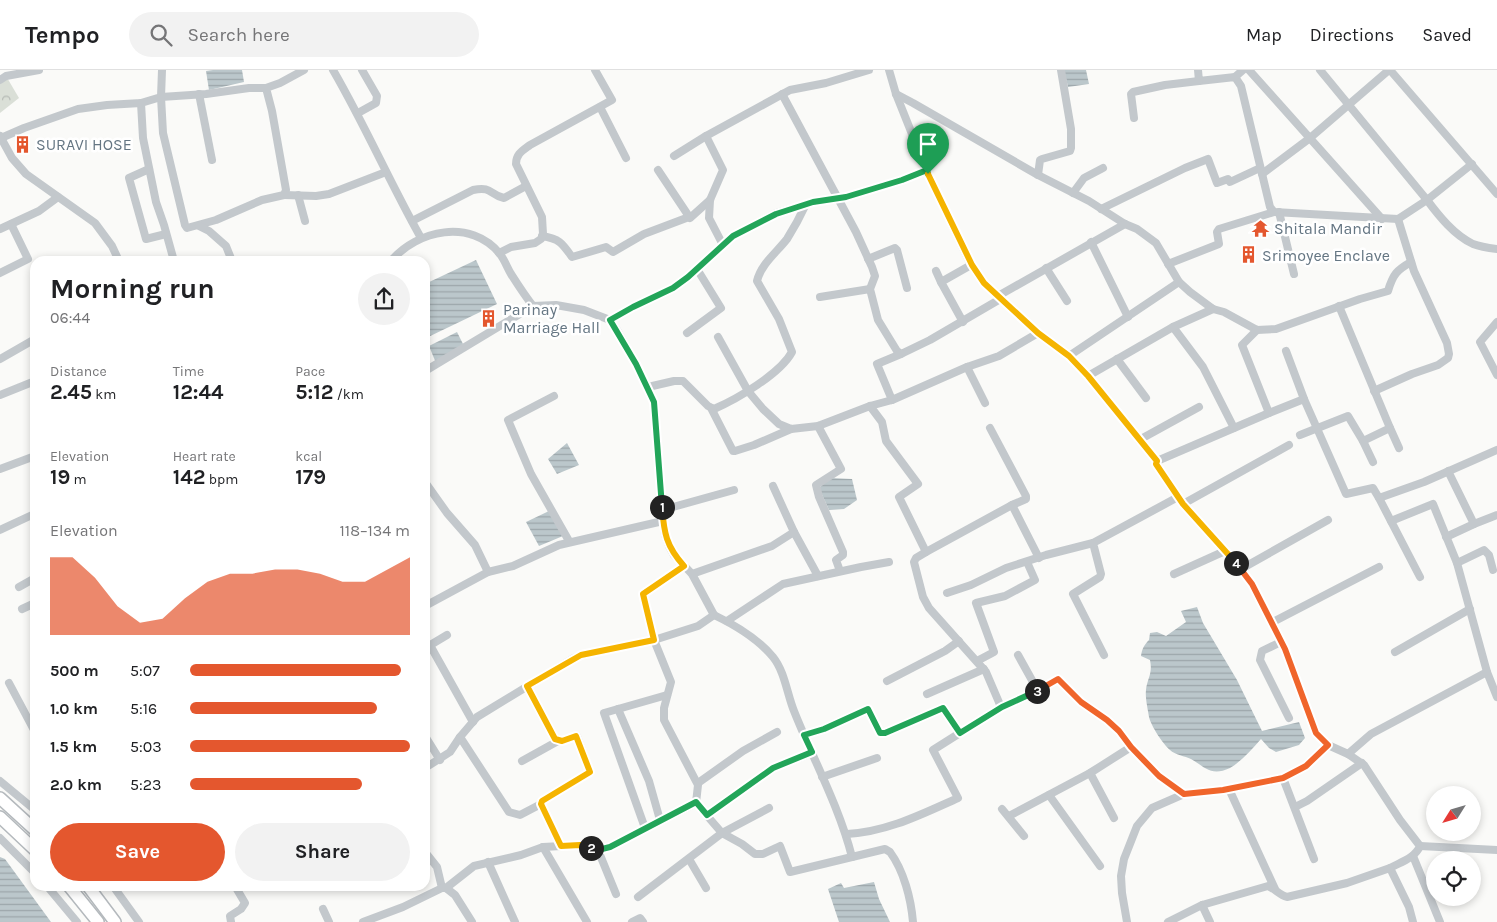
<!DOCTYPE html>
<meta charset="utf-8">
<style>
:root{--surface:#fff;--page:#f2f2f2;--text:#202124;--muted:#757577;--line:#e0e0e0;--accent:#e4572e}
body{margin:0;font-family:Karla,sans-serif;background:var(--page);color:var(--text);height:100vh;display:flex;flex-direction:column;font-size:19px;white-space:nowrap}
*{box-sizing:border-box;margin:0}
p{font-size:16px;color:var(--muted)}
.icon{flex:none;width:28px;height:28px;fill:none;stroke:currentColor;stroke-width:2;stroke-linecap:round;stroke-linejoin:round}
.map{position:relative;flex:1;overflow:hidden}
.side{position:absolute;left:30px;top:186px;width:400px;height:635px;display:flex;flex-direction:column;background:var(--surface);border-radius:15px;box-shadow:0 2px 8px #0003}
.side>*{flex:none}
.needle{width:32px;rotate:233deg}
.fabs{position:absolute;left:1426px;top:716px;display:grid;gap:10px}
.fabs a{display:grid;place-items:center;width:55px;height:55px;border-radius:50%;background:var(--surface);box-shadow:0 2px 8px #0003;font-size:25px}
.pin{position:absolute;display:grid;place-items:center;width:42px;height:42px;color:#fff;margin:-51px -21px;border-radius:50% 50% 50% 0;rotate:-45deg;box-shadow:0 0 5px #0007}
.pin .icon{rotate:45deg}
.km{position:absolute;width:25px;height:25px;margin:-12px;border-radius:50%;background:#222;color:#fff;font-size:14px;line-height:25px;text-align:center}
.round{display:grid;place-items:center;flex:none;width:52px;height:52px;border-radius:26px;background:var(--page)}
.head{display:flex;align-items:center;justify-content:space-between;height:85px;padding:0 20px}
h1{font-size:28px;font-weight:700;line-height:38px}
.metrics{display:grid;grid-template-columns:repeat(3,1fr);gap:8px;height:85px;padding:5px 20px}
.metrics div{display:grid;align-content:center}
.metrics b{font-size:21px;font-weight:700}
.metrics small{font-size:14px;font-weight:400}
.metrics p{font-size:14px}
.chart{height:140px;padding:10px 20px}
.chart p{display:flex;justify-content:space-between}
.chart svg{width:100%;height:90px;margin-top:5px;fill:var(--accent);opacity:.7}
.action{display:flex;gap:10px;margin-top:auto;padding:10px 20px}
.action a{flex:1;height:58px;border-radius:30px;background:var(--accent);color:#fff;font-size:20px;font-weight:700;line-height:58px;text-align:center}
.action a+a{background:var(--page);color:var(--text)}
ul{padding:0 20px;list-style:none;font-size:16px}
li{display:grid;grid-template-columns:80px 60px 1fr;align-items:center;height:38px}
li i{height:12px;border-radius:6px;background:var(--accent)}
header{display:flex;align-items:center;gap:30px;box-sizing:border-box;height:70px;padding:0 25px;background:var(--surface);border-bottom:1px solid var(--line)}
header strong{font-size:24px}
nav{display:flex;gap:28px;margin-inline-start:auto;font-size:18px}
.search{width:350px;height:45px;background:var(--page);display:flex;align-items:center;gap:12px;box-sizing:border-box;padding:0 18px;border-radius:28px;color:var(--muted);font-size:19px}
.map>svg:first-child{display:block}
.park{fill:url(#park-crowns)}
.water{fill:url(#water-rules)}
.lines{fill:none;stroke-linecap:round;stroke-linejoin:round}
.highway-casing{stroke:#b4b9bd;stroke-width:14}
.minor{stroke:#c3c8cc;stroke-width:8}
.highway{stroke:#fff;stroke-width:11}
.split-1-casing{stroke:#fff;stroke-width:10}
.split-2-casing{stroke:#fff;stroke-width:10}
.split-3-casing{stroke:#fff;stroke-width:10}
.split-4-casing{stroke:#fff;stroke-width:10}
.split-5-casing{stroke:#fff;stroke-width:10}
.split-1{stroke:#22a559;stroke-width:6}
.split-2{stroke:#f5b400;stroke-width:6}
.split-3{stroke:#22a559;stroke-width:6}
.split-4{stroke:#f0652b;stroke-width:6}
.split-5{stroke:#f5b400;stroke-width:6}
.labels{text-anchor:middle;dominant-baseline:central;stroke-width:5;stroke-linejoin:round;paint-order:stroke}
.poi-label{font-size:16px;fill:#657683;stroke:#fff;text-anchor:start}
</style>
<header>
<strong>Tempo</strong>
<div class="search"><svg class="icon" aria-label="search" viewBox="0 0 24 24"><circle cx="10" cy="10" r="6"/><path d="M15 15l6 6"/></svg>Search here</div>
<nav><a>Map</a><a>Directions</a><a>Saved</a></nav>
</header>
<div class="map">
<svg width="1497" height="852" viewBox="0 0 1497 852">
<defs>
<pattern id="park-crowns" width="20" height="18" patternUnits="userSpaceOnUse" patternTransform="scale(1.25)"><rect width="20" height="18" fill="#dadfd7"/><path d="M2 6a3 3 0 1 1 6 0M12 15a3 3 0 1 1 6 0" fill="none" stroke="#b4b9b4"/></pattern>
<pattern id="water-rules" width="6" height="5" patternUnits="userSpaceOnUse" patternTransform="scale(1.25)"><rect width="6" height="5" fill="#bbc7cb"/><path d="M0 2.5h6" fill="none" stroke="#9ca6aa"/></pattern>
</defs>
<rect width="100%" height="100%" fill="#fafaf8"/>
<!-- park -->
<polygon class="park" points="6,6 19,28 0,43 0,10"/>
<!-- water -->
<g class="water">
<polygon points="213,0 242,0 244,12 209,20 206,1"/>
<polygon points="1064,0 1086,0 1089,14 1068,17"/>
<polygon points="476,190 497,234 426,268 425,214"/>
<polygon points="457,262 465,278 436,293 429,276"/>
<polygon points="567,373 579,395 557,404 548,389"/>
<polygon points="830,408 852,409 857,430 844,439 829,440 819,418"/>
<polygon points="549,441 563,466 539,476 526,452"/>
<path d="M 1197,537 L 1203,553 L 1237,610 L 1262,661 L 1299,652 L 1305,668 L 1299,675 L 1276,682 L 1269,678 L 1261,669 C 1252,679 1242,691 1230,698 C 1211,707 1205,697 1191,689 C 1185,686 1175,685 1170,680 C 1163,674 1151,656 1149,647 C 1148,640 1145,628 1146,620 C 1147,609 1153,604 1150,590 L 1141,586 C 1142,579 1144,575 1149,570 L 1150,563 L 1157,562 L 1166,566 L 1186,552 L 1181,541 Z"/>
<polygon points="0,787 5,789 51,852 0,852"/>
<polygon points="874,812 879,829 890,852 839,852 828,819 841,813 844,818"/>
</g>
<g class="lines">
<defs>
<g id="highway">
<polyline points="0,728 35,760"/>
<polyline points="0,747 35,780"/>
<polyline points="69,816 98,852"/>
<polyline points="88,816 115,852"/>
</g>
</defs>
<!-- highway casing -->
<use href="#highway" class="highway-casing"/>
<!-- minor -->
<g class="minor">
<path d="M 333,0 C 365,55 390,113 421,168"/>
<path d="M 889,0 L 896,24 L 928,104 L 971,195 L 984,213 L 1038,263 L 1069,286 L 1088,306 L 1157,391 L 1156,394 L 1183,434 L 1234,491 L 1252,514 L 1285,579 L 1316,663 L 1328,675 L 1348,684 L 1364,695 L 1400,750 L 1420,776 C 1415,788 1401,792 1390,798 L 1409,837 L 1413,852"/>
<path d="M 1198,0 L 1199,11 L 1235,7 L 1241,16 L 1270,137 L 1274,142 L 1398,149 L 1427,130 C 1439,146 1454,165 1473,174 C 1481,177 1489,178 1497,179"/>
<polyline points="1249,0 1382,149"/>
<polyline points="1320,0 1427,130 1472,94"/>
<polyline points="1390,0 1497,124"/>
<polyline points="1235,7 1243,0"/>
<polyline points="0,10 6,6 39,0"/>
<polyline points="266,18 272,41 286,120 284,125 262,130 216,150 187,158 185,155 163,63 161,27 206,24 249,18 266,18 280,13 304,0"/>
<polyline points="199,24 212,90"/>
<polyline points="782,24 856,162 872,197 875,206 870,219 878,250 897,281 901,284 930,270 1002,228"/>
<path d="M 896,24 L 913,33 L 1038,105 L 1089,131 L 1125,154 L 1137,159 L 1156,173 L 1179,212 L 1190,222 L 1213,239 L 1224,242 L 1257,260 L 1276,259 L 1360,229 L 1388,221 C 1393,204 1397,200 1411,192"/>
<polyline points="141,33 143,68 156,132 164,155 174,191"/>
<polyline points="600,37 626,88"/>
<polyline points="358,43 376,33 377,26 362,0"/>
<polyline points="1134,48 1131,24 1133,22 1165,15 1199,11"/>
<polyline points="0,66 1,68 24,58 78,39 107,35 141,33 161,27 162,0"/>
<polyline points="1,68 12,88 26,104 95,153 112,176 119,191"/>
<polyline points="674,86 706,66"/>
<polyline points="149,99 129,108 146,169 166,164"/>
<polyline points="658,100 690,148 710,130"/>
<polyline points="1262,104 1310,68 1389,0"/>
<polyline points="1038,105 1040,90 1042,89 1070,81 1071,78 1071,59 1061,0"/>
<polyline points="1073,123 1084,108 1103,98"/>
<polyline points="284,125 316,126 329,124 386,102"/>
<polyline points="298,125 305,151"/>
<polyline points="1101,139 1185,98 1208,89 1217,113 1228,109 1230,112 1260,98"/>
<polyline points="1279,142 1294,204"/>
<path d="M 412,151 L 473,120 C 493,116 489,125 504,128 L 526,116"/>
<polyline points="199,156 209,161 226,176 232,191"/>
<polyline points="0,159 39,141 58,127"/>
<path d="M 542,166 C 560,169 562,173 572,187 L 606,177 L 613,182 L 644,164 L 689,147"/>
<polyline points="1091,172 1128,247"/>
<polyline points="723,175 709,148 710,130 723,100 706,66 790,20 826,13 869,0"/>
<path d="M 499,183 L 511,177 L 535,173 L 541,169 L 543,164 L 542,147 L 516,94 C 516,84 522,81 530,75 L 612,30 L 595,0"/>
<polyline points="868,189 895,178 897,180 907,218"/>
<path d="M 391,191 C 417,160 471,148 500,184 C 504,189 507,197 511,204 C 518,215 525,226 533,236 L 556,235 L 584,240 L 610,250 L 617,260 L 636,294 L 654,332 L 662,440 L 665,465 L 669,476 L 674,485 L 692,504 L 714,545"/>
<polyline points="1168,194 1219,174 1217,162 1219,159 1274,142"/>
<polyline points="1046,198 1067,231"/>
<polyline points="936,201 941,212"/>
<polyline points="0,203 28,189 11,154"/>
<polyline points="998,226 1125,154"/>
<polyline points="820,227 870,219"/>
<polyline points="1339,236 1390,358"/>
<polyline points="610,250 633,237 673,218 688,207 733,166 776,143 813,132 846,127 903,110 927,100"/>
<polyline points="963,252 941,212 971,195"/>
<polyline points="1497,252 1480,272 1497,305"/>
<polyline points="1173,257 1203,297 1234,358"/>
<polyline points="1257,260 1242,275 1269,343"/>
<polyline points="687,263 721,238 697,199"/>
<polyline points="718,267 748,321 763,339 779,354 791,359 818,356 870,336 892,330 967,297 999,286 1038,263"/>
<polyline points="1286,281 1304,329"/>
<polyline points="1069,286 1179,212"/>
<polyline points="0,289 35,269"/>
<polyline points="1117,289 1146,328"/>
<polyline points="967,297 985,333"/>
<polyline points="425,301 533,236"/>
<polyline points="1088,306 1173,257 1213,239"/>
<path d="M 648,317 L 674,311 L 683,311 L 708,336 L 714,339 C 737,329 780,304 792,282 L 779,249 L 757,211 C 761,194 777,182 787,169 C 794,158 800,147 806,134"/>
<polyline points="1374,321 1412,304 1438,295 1448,288 1449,284 1447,273 1414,201 1398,149"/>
<polyline points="0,325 35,311"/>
<polyline points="554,326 508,350 531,404 569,471"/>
<polyline points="892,330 877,294 901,284"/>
<polyline points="870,336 882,352 886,371 918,414 899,427 926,482 916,488 914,492 923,527 929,538 986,602 1001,637"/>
<polyline points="711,338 733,381 735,381 754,375 791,359"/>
<polyline points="818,356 841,399 816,415 819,427 843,482 843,485 836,490 840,501"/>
<polyline points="35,358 35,360"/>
<polyline points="990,358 1026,426 1026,429 1012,435"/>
<polyline points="1300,365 1348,346 1363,371 1390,358 1399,378"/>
<polyline points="1139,370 1199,337"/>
<polyline points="1363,371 1373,392"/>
<polyline points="1157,391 1269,343 1304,329 1346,424 1373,418 1379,428 1424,412 1497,380"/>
<polyline points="0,399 35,386"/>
<polyline points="425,412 447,443 475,475 488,502"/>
<polyline points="773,416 794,462"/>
<polyline points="1379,428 1420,507"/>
<polyline points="1183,434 1289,375"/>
<polyline points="662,440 734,420"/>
<polyline points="1474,454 1497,445"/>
<polyline points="0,460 32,445"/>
<polyline points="1446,467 1474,454 1448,401"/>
<polyline points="926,482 1012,435 1039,488"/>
<polyline points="1457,493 1484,480 1489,485 1493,500"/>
<polyline points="684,496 643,524 654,570 671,612 664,638 664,650 698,715 696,733 722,763 742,774 755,784 763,784 780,776 790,802 852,787"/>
<polyline points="1241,499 1328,450"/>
<polyline points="692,504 772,476 794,462 818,506"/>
<polyline points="1174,504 1225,481"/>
<polyline points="19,517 35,508"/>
<polyline points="947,523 971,515 1006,498 1046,485 1093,473"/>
<polyline points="425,536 488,502 513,496 559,475 663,451"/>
<polyline points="22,539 35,533"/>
<path d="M 714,545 C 735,555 758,569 773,587 C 785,602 787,624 794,641 C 813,689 839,736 852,787 L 885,779 L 890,782 C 904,801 911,829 913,852"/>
<polyline points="727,551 783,514 861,497 889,492"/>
<polyline points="1271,553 1379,497"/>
<polyline points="447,565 432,574 431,577 473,652"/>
<polyline points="1281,572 1262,581 1260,590 1289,648"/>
<polyline points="1395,582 1470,539"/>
<polyline points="1018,585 1038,621"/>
<polyline points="1104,585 1073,524 1100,507 1101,504 1093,473 1178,427"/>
<polyline points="977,591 994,582 976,533 1005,526 1035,510 1027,492"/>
<polyline points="1487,602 1497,627"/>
<polyline points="887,611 945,581 959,571"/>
<polyline points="9,613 35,662"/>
<polyline points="527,616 555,669 562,671 577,666 590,702 542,731 541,734"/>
<polyline points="927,624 984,599"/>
<polyline points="618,639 649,711 660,750"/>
<polyline points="804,665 823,659 868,639 880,663 885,663 943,638 960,663"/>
<polyline points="425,666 440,690"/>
<polyline points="460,667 509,742 520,745 541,734 561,776"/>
<polyline points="1348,684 1371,664 1487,602 1457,493 1433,434 1391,451"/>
<polyline points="522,691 558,671"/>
<polyline points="425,698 450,682 460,667 477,647 574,588 581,585 654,570 698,556 714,545"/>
<polyline points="1090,703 1114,748"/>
<polyline points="822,707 877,688"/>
<polyline points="1283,708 1314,789"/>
<polyline points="0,711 35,740"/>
<polyline points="698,713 743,681 777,662"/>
<polyline points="1229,719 1275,819"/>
<polyline points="1049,725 1100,796"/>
<polyline points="1295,737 1307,731 1362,693"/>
<polyline points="1002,739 1024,766"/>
<polyline points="707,745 773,698 812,683"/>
<polyline points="1009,746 1090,703 1131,677"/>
<polyline points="645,758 604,643 667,625"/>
<path d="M 847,764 C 887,762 922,744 958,728 L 933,680 L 1001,637 L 1030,625 L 1058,609 L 1081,632 L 1107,650 L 1119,661 L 1131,677 L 1159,706 L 1184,724"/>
<polyline points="0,768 35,803"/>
<polyline points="1420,776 1497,780"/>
<polyline points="543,777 580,775 598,780 610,777 696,733"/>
<polyline points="598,780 616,824"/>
<polyline points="425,782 437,797 442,818"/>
<polyline points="1413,786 1440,852"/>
<polyline points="689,789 706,818"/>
<polyline points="488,792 515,852"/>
<polyline points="47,816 77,852"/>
<polyline points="113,816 139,852"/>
<polyline points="446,818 474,796 521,785 543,777 587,852"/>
<polyline points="638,827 722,763 769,738"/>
<polyline points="323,839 329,852"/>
<polyline points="231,852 230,846 241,839 245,833 235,816"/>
<polyline points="363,852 403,837 442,818 446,818 455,825 472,852"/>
<polyline points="632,852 640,848 643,852"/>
<polyline points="1127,852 1122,823 1121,806 1124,789 1137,756 1152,738 1184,724 1223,720 1283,708 1306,696 1328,675"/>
<polyline points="1168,852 1202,835"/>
<path d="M 1210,852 L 1202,835 L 1268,816 C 1275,819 1280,825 1287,827 L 1347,813 L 1390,798"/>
</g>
<!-- highway -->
<use href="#highway" class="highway"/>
</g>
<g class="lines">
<defs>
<polyline id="split-1" points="662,437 654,332 636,294 610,250 633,237 673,218 688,207 733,166 776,144 813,132 846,127 902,110 927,100 928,104"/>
<path id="split-2" d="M 591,778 L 580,775 L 561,776 L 541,734 L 542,731 L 590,702 L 576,666 L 562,671 L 555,669 L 527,616 L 581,585 L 654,570 L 643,524 L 684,496 C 666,476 664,463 662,437"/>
<polyline id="split-3" points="591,778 598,780 610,777 696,732 707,745 773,698 812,682 804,665 824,659 868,639 880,663 885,663 943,638 960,663 1002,637 1037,621"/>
<polyline id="split-4" points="1037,621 1058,609 1081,632 1107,650 1119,661 1131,677 1159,706 1184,724 1223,720 1283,708 1306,696 1328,675 1316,663 1285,579 1252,514 1236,493"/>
<polyline id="split-5" points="928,104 972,195 984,213 1038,263 1069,286 1088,306 1157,391 1156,394 1183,434 1236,493"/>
</defs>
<!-- split-1 casing -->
<use href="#split-1" class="split-1-casing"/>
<!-- split-2 casing -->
<use href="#split-2" class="split-2-casing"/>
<!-- split-3 casing -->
<use href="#split-3" class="split-3-casing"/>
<!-- split-4 casing -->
<use href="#split-4" class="split-4-casing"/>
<!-- split-5 casing -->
<use href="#split-5" class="split-5-casing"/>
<!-- split-1 -->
<use href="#split-1" class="split-1"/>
<!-- split-2 -->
<use href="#split-2" class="split-2"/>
<!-- split-3 -->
<use href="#split-3" class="split-3"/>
<!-- split-4 -->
<use href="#split-4" class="split-4"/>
<!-- split-5 -->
<use href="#split-5" class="split-5"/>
</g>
<!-- icons -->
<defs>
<symbol id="building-bare" viewBox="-9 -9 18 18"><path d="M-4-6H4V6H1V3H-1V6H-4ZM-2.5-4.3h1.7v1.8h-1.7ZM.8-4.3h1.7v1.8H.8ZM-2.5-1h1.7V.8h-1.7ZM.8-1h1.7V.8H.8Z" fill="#e4572e" stroke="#fff" stroke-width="2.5" paint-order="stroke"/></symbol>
<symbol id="temple-bare" viewBox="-9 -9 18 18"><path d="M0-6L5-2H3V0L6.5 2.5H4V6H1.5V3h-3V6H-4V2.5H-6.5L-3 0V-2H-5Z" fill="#e4572e" stroke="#fff" stroke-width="2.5" paint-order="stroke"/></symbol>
</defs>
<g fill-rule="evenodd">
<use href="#building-bare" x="10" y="62" width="25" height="25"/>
<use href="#temple-bare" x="1248" y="146" width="25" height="25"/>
<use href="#building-bare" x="1236" y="172" width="25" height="25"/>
<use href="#building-bare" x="476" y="236" width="25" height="25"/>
</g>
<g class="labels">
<!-- poi labels -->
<g class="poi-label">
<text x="36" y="74">SURAVI HOSE</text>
<text x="1274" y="158">Shitala Mandir</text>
<text x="1262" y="185">Srimoyee Enclave</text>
<text x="503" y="239">Parinay<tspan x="503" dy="18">Marriage Hall</tspan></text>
</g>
</g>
</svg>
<div class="fabs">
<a><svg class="needle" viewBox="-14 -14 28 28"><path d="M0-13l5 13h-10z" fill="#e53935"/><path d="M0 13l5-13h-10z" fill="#757577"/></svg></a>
<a><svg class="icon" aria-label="locate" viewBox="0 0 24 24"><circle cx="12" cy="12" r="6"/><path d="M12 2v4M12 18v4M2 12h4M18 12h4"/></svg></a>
</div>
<div class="pin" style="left:928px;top:104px;background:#1e9e55"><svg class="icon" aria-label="arrive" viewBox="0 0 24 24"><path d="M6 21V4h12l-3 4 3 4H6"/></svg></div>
<b class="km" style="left:662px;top:437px">1</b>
<b class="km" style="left:591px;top:778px">2</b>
<b class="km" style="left:1037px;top:621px">3</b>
<b class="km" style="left:1236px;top:493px">4</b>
<section class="side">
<div class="head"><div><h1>Morning run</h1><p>06:44</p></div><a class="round"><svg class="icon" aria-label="share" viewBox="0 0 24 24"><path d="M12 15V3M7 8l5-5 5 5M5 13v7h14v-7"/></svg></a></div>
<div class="metrics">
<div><p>Distance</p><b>2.45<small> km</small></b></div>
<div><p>Time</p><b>12:44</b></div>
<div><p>Pace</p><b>5:12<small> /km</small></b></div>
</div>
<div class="metrics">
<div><p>Elevation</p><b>19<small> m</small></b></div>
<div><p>Heart rate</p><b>142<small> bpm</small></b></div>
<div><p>kcal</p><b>179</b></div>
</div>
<div class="chart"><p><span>Elevation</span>118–134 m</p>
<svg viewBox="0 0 160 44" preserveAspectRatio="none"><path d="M0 44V6L10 6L20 16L30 30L40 38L50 36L60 26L70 18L80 14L90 14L100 12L110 12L120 14L130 18L140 18L150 12L160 6V44z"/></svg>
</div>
<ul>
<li><b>500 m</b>5:07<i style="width:96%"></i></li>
<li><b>1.0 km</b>5:16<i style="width:85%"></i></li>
<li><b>1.5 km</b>5:03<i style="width:100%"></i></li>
<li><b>2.0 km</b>5:23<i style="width:78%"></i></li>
</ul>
<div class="action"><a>Save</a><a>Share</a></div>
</section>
</div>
